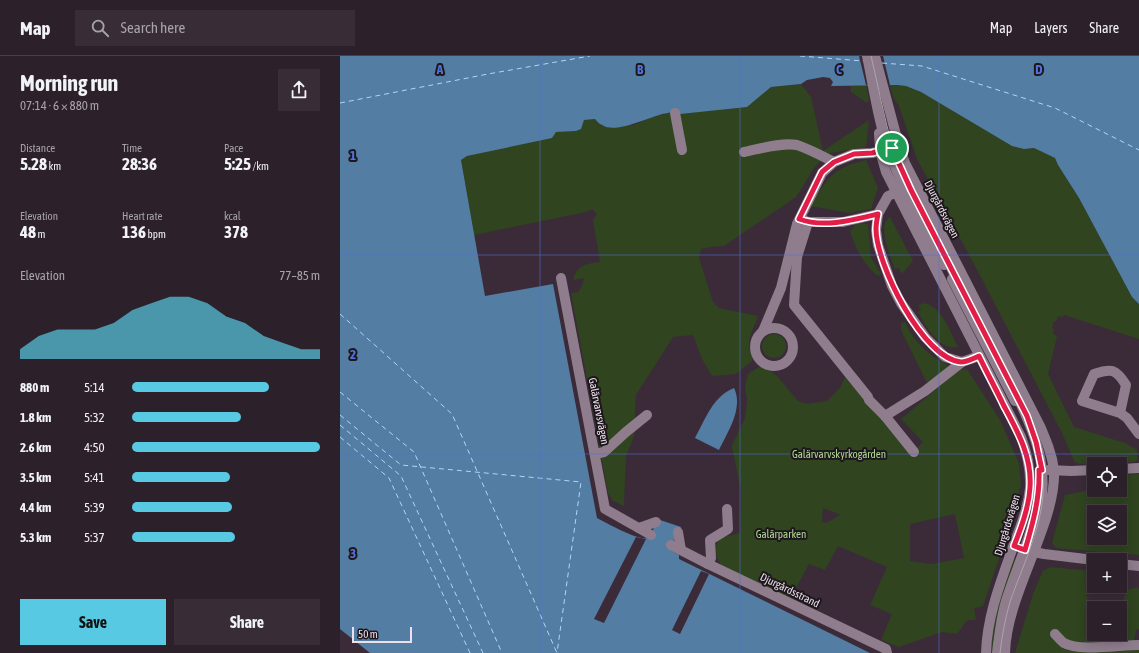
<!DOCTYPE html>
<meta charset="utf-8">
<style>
:root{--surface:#2c202b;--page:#382d37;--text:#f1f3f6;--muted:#a6a3a9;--line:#483e47;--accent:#57c9e2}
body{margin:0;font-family:"Asap Condensed",sans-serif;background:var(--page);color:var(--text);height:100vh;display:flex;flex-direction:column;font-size:15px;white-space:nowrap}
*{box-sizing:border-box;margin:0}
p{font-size:13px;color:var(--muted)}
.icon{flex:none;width:22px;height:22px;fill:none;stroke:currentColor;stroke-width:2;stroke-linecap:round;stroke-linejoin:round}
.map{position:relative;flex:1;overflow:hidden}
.side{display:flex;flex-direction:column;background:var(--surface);width:340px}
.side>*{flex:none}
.fabs{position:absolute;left:747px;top:401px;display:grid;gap:8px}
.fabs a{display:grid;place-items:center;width:40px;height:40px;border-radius:0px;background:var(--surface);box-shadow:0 2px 10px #0003,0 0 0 1px var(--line);font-size:20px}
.scale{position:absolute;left:12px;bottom:10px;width:60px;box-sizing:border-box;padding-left:4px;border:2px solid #ece1ea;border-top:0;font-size:11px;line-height:14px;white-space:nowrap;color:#ece1ea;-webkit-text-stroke:3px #1d161d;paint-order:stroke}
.pin{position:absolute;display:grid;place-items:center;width:34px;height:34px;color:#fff;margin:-17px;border:2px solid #fff;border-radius:50%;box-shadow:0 1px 4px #0007}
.round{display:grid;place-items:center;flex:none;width:42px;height:42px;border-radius:0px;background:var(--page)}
.headline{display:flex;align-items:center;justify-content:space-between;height:68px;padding:0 20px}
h1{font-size:22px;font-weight:700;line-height:30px}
.metrics{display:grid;grid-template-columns:repeat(3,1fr);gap:6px;height:68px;padding:4px 20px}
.metrics div{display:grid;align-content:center}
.metrics b{font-size:17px;font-weight:700}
.metrics small{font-size:11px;font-weight:400}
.metrics p{font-size:11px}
.chart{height:112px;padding:8px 20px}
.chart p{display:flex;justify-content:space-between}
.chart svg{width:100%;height:72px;margin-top:4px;fill:var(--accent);opacity:.7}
.action{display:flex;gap:8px;margin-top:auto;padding:8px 20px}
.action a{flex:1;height:46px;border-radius:0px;background:var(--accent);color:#111;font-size:16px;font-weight:700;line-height:46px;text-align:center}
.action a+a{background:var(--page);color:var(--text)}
ul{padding:0 20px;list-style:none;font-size:13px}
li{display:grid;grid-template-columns:64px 48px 1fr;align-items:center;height:30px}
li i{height:10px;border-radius:5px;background:var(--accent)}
header{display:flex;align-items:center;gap:24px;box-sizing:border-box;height:56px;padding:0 20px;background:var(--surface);border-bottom:1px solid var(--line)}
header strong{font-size:19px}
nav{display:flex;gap:22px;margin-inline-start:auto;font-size:14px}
.search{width:280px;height:36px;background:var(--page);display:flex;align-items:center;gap:10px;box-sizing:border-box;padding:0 14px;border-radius:0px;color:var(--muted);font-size:15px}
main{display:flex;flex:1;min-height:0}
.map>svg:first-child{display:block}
.green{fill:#2f441f;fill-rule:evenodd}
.water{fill:#537da3}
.pier{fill:#3b2b39}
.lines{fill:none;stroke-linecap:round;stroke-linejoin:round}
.ferry{stroke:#b1d6f9;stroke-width:1;stroke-dasharray:5 4;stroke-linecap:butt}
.minor{stroke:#8f7d8d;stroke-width:10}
.tram{stroke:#afa2ad;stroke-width:1}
.route-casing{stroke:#fff;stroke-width:8}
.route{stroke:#e11d48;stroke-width:5}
.grid{fill:none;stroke:#5173dc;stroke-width:1;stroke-opacity:0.55}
.labels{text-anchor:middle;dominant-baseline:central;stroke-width:4;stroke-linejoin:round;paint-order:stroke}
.street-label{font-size:11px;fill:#ece1ea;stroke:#1d161d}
.park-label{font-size:11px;fill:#aed992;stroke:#1d161d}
.grid-label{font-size:13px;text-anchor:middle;font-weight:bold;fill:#5173dc;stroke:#1d161d;stroke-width:4;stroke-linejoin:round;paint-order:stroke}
</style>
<header>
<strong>Map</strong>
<div class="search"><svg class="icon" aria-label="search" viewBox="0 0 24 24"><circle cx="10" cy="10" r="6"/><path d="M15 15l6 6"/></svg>Search here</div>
<nav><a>Map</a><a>Layers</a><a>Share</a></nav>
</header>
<main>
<section class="side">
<div class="headline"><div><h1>Morning run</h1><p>07:14 · 6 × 880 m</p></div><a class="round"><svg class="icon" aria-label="share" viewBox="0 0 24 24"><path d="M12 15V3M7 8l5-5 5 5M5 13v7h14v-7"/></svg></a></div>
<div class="metrics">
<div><p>Distance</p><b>5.28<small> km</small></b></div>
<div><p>Time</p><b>28:36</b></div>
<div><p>Pace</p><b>5:25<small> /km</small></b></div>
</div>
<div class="metrics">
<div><p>Elevation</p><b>48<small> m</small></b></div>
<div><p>Heart rate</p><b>136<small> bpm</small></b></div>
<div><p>kcal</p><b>378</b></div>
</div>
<div class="chart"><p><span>Elevation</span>77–85 m</p>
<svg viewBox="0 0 160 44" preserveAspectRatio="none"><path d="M0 44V38L10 30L20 26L30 26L40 26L50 22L60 14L70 10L80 6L90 6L100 10L110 18L120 22L130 30L140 34L150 38L160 38V44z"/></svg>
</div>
<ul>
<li><b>880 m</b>5:14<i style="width:73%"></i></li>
<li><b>1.8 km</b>5:32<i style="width:58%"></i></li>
<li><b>2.6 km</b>4:50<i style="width:100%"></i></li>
<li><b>3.5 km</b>5:41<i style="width:52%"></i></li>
<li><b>4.4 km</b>5:39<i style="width:53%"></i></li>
<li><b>5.3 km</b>5:37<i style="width:55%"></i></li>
</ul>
<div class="action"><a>Save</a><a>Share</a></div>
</section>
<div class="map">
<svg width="799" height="597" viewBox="0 0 799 597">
<rect width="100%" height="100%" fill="#3b2b39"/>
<!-- green -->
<g class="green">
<path d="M 461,28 L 471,41 L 483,95 L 529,64 L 526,91 L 491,97 L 476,109 L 456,141 L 384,190 L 370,191 L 361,193 L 359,202 L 373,246 L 379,252 L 418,260 C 412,278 404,284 413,304 L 396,318 L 372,320 L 362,303 L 353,279 L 333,281 L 296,339 L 294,380 L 286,400 L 284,450 L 273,445 L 268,437 L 231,237 L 239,236 L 239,234 L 242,230 L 244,222 L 233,224 C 237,209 245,208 260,206 L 253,164 L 257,158 L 252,153 L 246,156 L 134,179 L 121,104 L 127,100 L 216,76 L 236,75 L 241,73 L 243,64 L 255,63 L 262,70 L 294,69 L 312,61 L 329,57 L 420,40 L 431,31 Z"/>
<polygon points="526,29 529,43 527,47 511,36 511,30"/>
<polygon points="550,29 566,30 581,36 672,90 684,93 694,92 715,102 718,109 739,142 792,241 799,248 799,283 724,259 722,261 718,260 716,265 714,265 712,272 714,273 713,278 717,280 708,318 734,371 785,387 797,394 797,404 794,406 739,408 734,405 722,377 635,210 577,103 559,50 554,43"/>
<path d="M 526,104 L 538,132 L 531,153 L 509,157 L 470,150 C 488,122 492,112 526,104 Z"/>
<path d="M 550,161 L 573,205 L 562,218 L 559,212 L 555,213 C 551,203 536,168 550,161 Z"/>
<path d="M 520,167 L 528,168 L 531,202 L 541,218 L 538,220 C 524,209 515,192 510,175 L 515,169 Z"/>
<path d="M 585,247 C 603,252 610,276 618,291 C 600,296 585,269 578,256 L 581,254 L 578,249 Z"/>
<path d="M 565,266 C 573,286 589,299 607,309 L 607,314 L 589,327 L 586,325 L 561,274 L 561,267 Z"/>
<circle cx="434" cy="290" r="12"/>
<path d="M 419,311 L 428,313 L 438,321 L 458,345 L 466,348 L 487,345 L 500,332 L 505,321 L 571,398 L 583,386 L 561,363 L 619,314 L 627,313 L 660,364 L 679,407 L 681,428 L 664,488 L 643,550 L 634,552 L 636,564 L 627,564 L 617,578 L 602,576 L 559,591 L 541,584 L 552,558 L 530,549 L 547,511 L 498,490 L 485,514 L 469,508 L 450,543 L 382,510 C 375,501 374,492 379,482 L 400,477 L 401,435 L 392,391 L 393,387 L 405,362 L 407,345 L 405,330 L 408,318 ZM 483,452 L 499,458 L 500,459 L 486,467 L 482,466 ZM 615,458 L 624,502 L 591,508 L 570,505 L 570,468 Z"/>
<path d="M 799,418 L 799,499 L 716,492 L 712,487 L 725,439 L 745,435 L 752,429 L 751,420 L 754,420 L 754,434 L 780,434 L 780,419 ZM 754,456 L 780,456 L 780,482 L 754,482 Z"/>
<polygon points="674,503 676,503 654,597 649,597 659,544"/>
<polygon points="710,511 752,515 754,530 756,530 745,533 754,566 754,578 780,578 780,565 788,563 783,547 786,534 798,531 799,534 799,573 796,574 794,584 799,585 799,597 675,597 693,538 703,515"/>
</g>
<!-- water -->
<g class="water">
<path d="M 0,0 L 799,0 L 799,248 L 792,241 L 739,142 L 718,109 L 715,102 L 694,92 L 684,93 L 672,90 L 581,36 L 566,30 L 557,29 L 491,30 L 493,26 L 490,22 L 483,21 L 467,24 L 461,28 L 431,31 L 407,51 L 340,58 C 336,57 332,56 328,57 C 311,59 277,79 262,69 C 259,68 257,65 255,63 L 244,64 L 241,73 L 236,75 L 216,76 L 212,82 L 127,100 L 121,104 L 145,240 L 213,228 L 257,462 C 269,468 297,485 310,482 L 317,463 L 341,471 L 329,493 L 339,499 L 339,503 L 530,597 L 30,597 L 0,573 Z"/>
<path d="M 394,332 C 404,352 387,377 379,394 L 355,382 C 365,364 373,340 394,332 Z"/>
</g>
<!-- pier -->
<g class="pier">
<polygon points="519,0 543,0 550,29 526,29"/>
<polygon points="296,481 306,483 264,567 254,563"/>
<polygon points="361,515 369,518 340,578 332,574"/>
</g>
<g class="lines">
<!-- ferry -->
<g class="ferry">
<polyline points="460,0 523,5"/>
<polyline points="542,7 582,10 715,52 799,94"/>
<polyline points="0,47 148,18 250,0"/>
<polyline points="0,258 112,358 217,597"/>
<polyline points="0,336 74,396 162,597"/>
<polyline points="0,359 61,409 241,426 217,597"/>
<polyline points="0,369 61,420 143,597"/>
<polyline points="0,381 49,422 130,597"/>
</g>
<!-- minor -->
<g class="minor">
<path d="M 527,0 C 534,33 539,70 551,101 C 565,138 586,173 604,209"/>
<path d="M 535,0 L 559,90 L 565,107 L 700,370 C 706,384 712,398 714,414 C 715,434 709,455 702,474 C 689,512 666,557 665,597"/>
<polyline points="335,57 342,94"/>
<path d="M 539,77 L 540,95 L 546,116 L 681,381 C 687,397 691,414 690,432 C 688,453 680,471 673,491 C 661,525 647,560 646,597"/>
<path d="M 404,96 C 419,93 442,86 457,89 C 469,93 482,100 494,106"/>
<polyline points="555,137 548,140 538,158 536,174 538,189 552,230 561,247 585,281 605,301 622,306"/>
<polyline points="463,164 468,166 503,166 538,158"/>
<polyline points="468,166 457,201 454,249 528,341"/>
<polyline points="605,199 619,228"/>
<polyline points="221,222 265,453 311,479"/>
<polyline points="612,223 675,345"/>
<circle cx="434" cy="291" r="19"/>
<polyline points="423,275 441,232 457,168 482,117 494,106 514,98 532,97 546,94"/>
<path d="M 675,336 C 699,385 712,420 695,474"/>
<polyline points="529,344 545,360"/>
<path d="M 780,357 L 786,329 C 776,313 772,312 754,318 L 742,345 L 780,357 L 787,362 L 799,378"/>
<polyline points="574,396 545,360 585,335 622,306 639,300"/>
<polyline points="255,398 264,396 286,376 307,359"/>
<polyline points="780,413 799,412"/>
<polyline points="708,414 731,415 754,414"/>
<polyline points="299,472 316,466"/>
<polyline points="338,476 341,494"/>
<polyline points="331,489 368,508 546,593 547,597"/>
<polyline points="689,495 704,498 754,504"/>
<polyline points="368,508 371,502 370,484 388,473 387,453"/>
<polyline points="780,508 799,510"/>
<path d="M 715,578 C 718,581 721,585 724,587 C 739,596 780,589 799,589"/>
<path d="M 657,597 C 659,580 661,562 666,545 C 674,519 686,493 693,466"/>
</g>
<!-- tram -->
<path class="tram" d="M 531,0 C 540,37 546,74 559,110 L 687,360 C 698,384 705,412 703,439 C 700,476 682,511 670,546 C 665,563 662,580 660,597"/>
</g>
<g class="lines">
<defs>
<path id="route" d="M 552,92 L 571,134 L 687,360 L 696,386 L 702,414 L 699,414 C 700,442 693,467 685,494 L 674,490 C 681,472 689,451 690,431 C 692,401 678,376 664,350 C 656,333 647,317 639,300 C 634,302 627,306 621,306 C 583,303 536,208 536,173 C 536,169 537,163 538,158 C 513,164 484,172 459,163 L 482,116 L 494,106 L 514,98 L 532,97 Z"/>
</defs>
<!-- route casing -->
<use href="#route" class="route-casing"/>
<!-- route -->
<use href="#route" class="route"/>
</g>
<!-- grid -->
<path class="grid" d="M 200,0 L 200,597M 400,0 L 400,597M 599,0 L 599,597M 0,199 L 799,199M 0,398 L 799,398"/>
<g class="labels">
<!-- street labels -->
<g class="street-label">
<text transform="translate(602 153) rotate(63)">Djurgårdsvägen</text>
<text transform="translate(259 355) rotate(79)">Galärvarvsvägen</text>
<text transform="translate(667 469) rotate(-73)">Djurgårdsvägen</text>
<text transform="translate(450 534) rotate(26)">Djurgårdsstrand</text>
</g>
<!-- park labels -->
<g class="park-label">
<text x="499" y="398">Galärvarvskyrkogården</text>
<text x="441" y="478">Galärparken</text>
</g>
</g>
<g class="grid-label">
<text x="100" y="18">A</text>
<text x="300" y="18">B</text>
<text x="499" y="18">C</text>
<text x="699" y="18">D</text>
<text x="13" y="104">1</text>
<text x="13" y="303">2</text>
<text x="13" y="502">3</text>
</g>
</svg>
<div class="fabs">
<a><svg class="icon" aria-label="locate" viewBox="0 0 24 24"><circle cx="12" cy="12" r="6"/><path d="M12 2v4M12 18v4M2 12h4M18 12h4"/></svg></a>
<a><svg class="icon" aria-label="layers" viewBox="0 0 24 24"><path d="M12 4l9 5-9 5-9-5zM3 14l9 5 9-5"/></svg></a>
<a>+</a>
<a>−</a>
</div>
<div class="scale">50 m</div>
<div class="pin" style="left:552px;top:92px;background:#1e9e55"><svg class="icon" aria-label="arrive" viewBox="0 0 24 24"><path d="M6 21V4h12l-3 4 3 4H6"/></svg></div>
</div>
</main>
